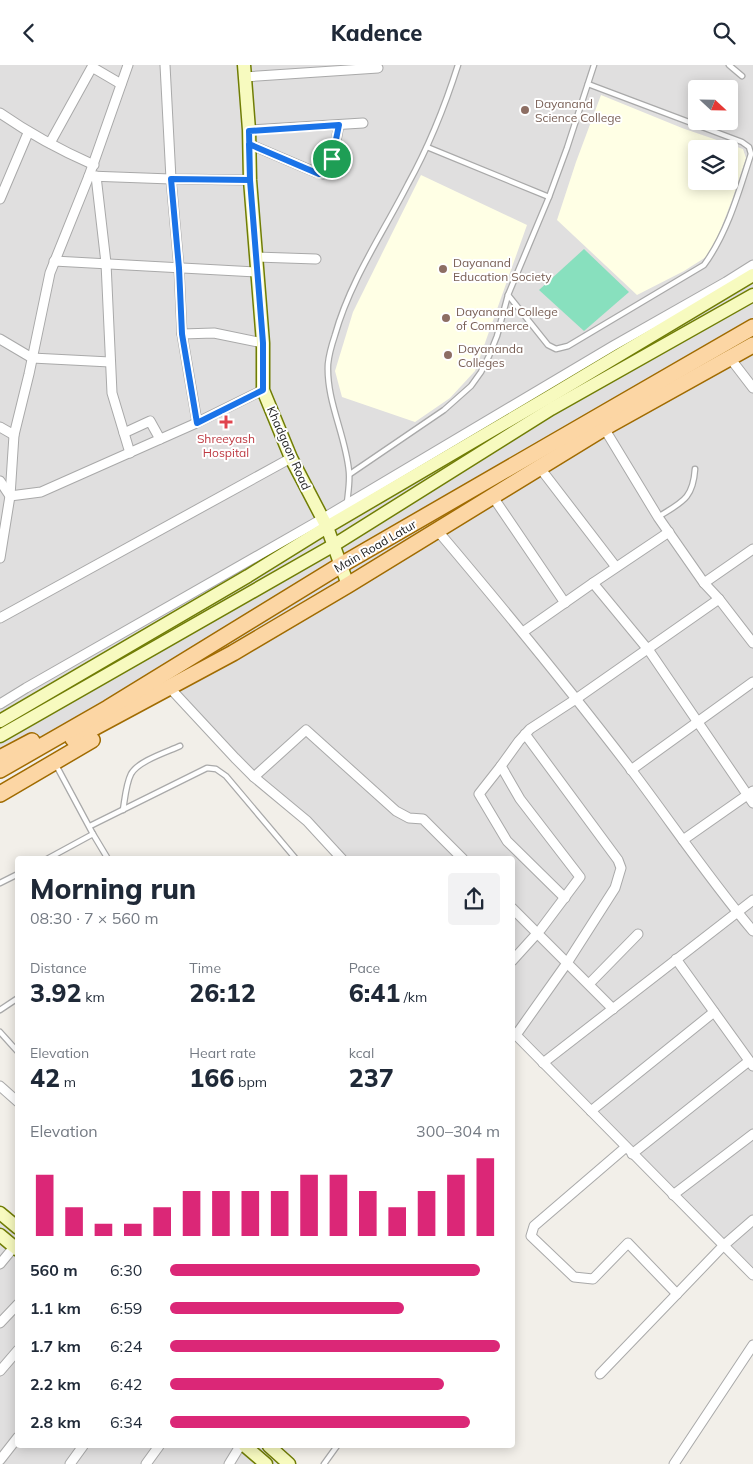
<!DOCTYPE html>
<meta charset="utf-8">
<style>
:root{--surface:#fff;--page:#f2f2f3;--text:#1f2937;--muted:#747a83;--accent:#db2777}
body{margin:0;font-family:Mulish,sans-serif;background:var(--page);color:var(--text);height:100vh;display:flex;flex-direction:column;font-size:19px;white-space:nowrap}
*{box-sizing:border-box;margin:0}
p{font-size:16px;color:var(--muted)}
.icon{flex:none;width:28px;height:28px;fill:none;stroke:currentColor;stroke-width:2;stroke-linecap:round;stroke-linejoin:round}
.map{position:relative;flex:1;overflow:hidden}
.details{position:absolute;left:15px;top:791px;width:500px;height:592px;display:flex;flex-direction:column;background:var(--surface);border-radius:5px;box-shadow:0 2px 12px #0003}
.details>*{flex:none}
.needle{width:32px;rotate:112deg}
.buttons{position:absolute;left:688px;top:15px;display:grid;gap:10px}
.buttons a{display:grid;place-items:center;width:50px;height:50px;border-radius:5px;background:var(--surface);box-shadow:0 2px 12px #0003;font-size:25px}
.pin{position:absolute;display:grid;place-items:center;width:42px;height:42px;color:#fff;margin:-21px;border:2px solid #fff;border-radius:50%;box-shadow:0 1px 5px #0007}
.round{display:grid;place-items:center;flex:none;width:52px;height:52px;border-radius:5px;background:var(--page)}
.head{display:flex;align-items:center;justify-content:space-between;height:85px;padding:0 15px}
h1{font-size:28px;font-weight:800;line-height:38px}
.metrics{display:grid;grid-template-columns:repeat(3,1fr);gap:8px;height:85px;padding:5px 15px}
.metrics div{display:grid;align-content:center}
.metrics b{font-size:25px;font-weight:800}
.metrics small{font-size:14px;font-weight:400}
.metrics p{font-size:14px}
.chart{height:140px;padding:10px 15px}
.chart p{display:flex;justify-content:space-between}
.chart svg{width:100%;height:90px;margin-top:5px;stroke:var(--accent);stroke-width:6}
ul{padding:0 15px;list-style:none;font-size:16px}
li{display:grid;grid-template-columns:80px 60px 1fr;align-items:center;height:38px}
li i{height:12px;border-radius:6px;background:var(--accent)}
header{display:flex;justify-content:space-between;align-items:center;height:65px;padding:0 15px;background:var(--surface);font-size:22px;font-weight:800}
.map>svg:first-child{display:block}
.residential{fill:#e0dfdf;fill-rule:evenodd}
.education{fill:#ffffe5;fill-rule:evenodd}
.pitch{fill:#88e0be}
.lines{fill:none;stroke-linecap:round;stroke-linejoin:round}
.lane-casing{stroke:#a9a9a9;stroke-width:7}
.street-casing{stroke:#a9a9a9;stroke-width:11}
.secondary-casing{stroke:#707d05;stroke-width:15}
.primary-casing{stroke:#a06b00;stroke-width:18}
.lane{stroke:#fff;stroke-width:4.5}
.street{stroke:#fff;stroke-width:9}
.secondary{stroke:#f7fabf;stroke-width:12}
.primary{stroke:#fcd6a4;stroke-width:15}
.route-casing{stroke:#fff;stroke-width:10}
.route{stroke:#1a73e8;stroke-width:6}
.education-dot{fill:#8d6e63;stroke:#fff;stroke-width:2}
.health-dot{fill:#e0444e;stroke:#fff;stroke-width:2}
.labels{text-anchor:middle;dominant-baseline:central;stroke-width:4;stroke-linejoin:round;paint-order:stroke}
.education-label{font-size:12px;fill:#785e54;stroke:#fff;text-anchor:start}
.health-label{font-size:12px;fill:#be3a42;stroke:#fff}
.street-label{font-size:12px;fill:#222;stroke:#fff}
</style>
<header><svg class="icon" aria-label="back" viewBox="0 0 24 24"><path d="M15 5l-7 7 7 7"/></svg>Kadence<svg class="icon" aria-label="search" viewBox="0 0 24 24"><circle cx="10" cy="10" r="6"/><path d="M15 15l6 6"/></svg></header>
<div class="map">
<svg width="753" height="1399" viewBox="0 0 753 1399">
<rect width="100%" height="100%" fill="#f2efe9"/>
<!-- residential -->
<g class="residential">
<path d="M 0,0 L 753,0 L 753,1209 L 513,970 L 512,794 L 337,794 L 165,619 L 0,704 ZM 696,24 L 729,24 L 729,56 L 696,56 ZM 696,84 L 729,84 L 729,116 L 696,116 Z"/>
<polygon points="0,1156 17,1171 18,1381 261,1381 281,1399 0,1399"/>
</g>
<!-- education -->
<g class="education">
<path d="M 601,30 L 682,63 L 743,84 L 746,93 L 732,135 L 715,179 L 706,192 L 684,206 L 637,230 L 557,155 L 576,97 ZM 696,84 L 729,84 L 729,116 L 696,116 Z"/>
<polygon points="421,110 527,160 475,306 450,333 415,357 342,332 335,306 353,247"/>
</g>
<!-- pitch -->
<polygon class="pitch" points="584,184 629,227 584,266 539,225"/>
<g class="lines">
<defs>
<g id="lane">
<polyline points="729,0 742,11"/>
<polyline points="427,82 549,132"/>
<path d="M 508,230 L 548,280 L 556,284 L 568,281 L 704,200 C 728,167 739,126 751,89 L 749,82 L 742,77 L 588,19"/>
<polyline points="350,409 444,345 471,321 481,307 489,291 497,271 508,230 549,132 567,83 594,0"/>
<path d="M 347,438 C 348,428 350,417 349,407 C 346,371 326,336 328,299 C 329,289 332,279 335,270 C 350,216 383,168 408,119 C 429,81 445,41 458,0"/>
<path d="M 658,452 C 682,437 693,434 695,404"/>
<polyline points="56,700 93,769 108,794"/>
<path d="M 123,745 C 125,733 126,719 131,709 C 138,696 167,687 180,681"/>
<polyline points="90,761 207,703 216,704 226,711 296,794"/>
<polyline points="47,794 93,769"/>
<polyline points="0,818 18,809"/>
<polyline points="0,945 18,933"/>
<polyline points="0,967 18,987"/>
<polyline points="324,1399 337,1381"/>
</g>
<g id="street">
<polyline points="165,0 171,114 179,203 182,269 197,357"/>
<polyline points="244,12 378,3"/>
<path d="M 0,48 C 30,69 60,85 94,100"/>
<polyline points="249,65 363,58"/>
<polyline points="50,78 92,2 121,19"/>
<path d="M 249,79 L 315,107 L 323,109 C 334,100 336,73 339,60"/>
<polyline points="89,111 128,0"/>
<polyline points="96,111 106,198 112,328 130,388"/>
<polyline points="0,134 28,68"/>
<polyline points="256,192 316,194"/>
<polyline points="54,196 258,207"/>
<polyline points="182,269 214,268 263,278"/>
<polyline points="0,274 32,293 110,297"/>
<polyline points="730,293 753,323"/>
<polyline points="0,362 14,370"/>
<polyline points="604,363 658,452 704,518 719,534 753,578"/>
<polyline points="124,368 150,356 160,374"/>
<polyline points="540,403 616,502"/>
<polyline points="0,416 10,431 41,427 192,360 263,325"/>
<polyline points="493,432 565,538"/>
<path d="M 437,465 C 503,543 568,622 630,703 C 671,757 709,814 753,866"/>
<polyline points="0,493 10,431 14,370 29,309 50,208 89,111 171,114 250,115"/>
<polyline points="593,518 650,587 753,738"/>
<polyline points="704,518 753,484"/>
<polyline points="0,553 291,393"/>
<polyline points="523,567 593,518 669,467"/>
<polyline points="169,622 235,693 254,712 307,756 342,794"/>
<polyline points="0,639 26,623 322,454 613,281 726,217 753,200"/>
<polyline points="501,701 479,729 507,776 565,833"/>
<polyline points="631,705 753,617"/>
<polyline points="254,712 306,665 396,746 409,753 423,754 463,794"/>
<polyline points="683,775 753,726"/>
<polyline points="512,843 613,944"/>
<polyline points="676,894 753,1001"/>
<polyline points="512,896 541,864 580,812 520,734 501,701 519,676 530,664 576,634 719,534"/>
<polyline points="589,919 638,869"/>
<polyline points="513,967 753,1210"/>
<polyline points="516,970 567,898 615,823 621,803 618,795 525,669"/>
<polyline points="543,998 753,835"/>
<polyline points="0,1021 18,1037"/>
<polyline points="591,1046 714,947"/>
<polyline points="626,1082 534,1161 531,1171 574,1212 593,1214 628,1178 677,1229"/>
<polyline points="632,1089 749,996"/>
<polyline points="673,1130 753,1069"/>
<polyline points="0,1199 14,1182"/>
<polyline points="0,1258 18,1239"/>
<polyline points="0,1306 18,1285"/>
<polyline points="600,1309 723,1181 753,1155"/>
<polyline points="0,1395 18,1372"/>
<polyline points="70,1399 83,1381"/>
<polyline points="146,1399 159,1381"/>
<polyline points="229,1399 240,1381"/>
<polyline points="674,1399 753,1280"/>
</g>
<g id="secondary">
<polyline points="244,0 249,65 250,115 263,278 263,325 291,393 327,462 348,520"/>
<polyline points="0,656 248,511 327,462 549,332 753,210"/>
<polyline points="0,671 334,480 551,344 753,230"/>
<polyline points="0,1148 18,1163"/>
<polyline points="0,1170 18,1185"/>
<polyline points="245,1381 266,1399"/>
<polyline points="269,1381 289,1399"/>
</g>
<g id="primary">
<polyline points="73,674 233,588 348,520 604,363 753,280"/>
<polyline points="0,693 32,676"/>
<polyline points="0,705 108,643 341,500 753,262"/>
<polyline points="0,729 92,675"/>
</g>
</defs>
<!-- lane casing -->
<use href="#lane" class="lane-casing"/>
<!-- street casing -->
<use href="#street" class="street-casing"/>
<!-- secondary casing -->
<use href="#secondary" class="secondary-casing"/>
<!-- primary casing -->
<use href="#primary" class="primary-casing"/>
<!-- lane -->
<use href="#lane" class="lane"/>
<!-- street -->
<use href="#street" class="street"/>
<!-- secondary -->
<use href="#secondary" class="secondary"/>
<!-- primary -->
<use href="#primary" class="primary"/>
</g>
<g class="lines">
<defs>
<path id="route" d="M 332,94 C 329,101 328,108 319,109 L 249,79 L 250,115 L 171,114 L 179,203 L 182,269 L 197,358 L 263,325 L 263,278 L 250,115 L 249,66 L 339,60 L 332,94"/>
</defs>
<!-- route casing -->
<use href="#route" class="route-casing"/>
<!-- route -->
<use href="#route" class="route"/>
</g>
<!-- markers -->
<g class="education-dot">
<circle cx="525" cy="45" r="5"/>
<circle cx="443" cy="204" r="5"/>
<circle cx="446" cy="253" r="5"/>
<circle cx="448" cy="290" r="5"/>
</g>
<path class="health-dot" d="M223.5 349.5h5v5h5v5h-5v5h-5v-5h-5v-5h5z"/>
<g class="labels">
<!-- education labels -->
<g class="education-label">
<text x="535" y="38">Dayanand<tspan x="535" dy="14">Science College</tspan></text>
<text x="453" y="197">Dayanand<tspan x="453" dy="14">Education Society</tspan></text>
<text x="456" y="246">Dayanand College<tspan x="456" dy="14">of Commerce</tspan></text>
<text x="458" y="283">Dayananda<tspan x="458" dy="14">Colleges</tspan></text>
</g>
<!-- health labels -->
<g class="health-label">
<text x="226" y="373">Shreeyash<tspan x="226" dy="14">Hospital</tspan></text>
</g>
<!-- street labels -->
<g class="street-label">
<text transform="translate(289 383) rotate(66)">Khadgaon Road</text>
<text transform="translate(375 481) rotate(-30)">Main Road Latur</text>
</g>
</g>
</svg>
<div class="buttons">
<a><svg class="needle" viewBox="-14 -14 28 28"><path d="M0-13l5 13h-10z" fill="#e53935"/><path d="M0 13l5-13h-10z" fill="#747a83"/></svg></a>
<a><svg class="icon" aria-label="layers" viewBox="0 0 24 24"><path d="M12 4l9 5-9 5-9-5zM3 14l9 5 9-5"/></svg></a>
</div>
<div class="pin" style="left:332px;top:94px;background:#1e9e55"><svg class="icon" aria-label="arrive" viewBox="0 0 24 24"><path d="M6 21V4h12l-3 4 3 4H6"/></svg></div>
<section class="details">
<div class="head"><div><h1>Morning run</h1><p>08:30 · 7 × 560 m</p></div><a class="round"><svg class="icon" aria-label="share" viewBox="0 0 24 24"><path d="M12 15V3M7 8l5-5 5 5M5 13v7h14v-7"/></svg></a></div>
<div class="metrics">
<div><p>Distance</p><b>3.92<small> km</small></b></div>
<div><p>Time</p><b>26:12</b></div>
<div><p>Pace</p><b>6:41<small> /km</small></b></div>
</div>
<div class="metrics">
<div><p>Elevation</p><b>42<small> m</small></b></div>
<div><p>Heart rate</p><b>166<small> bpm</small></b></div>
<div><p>kcal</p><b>237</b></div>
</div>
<div class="chart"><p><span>Elevation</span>300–304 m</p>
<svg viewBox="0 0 160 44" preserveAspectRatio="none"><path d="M5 44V14M15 44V30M25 44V38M35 44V38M45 44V30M55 44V22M65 44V22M75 44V22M85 44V22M95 44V14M105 44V14M115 44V22M125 44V30M135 44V22M145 44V14M155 44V6"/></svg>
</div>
<ul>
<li><b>560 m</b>6:30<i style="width:94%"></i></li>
<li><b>1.1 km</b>6:59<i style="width:71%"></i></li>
<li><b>1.7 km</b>6:24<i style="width:100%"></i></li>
<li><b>2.2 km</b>6:42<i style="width:83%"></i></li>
<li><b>2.8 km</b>6:34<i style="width:91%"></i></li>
</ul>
</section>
</div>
